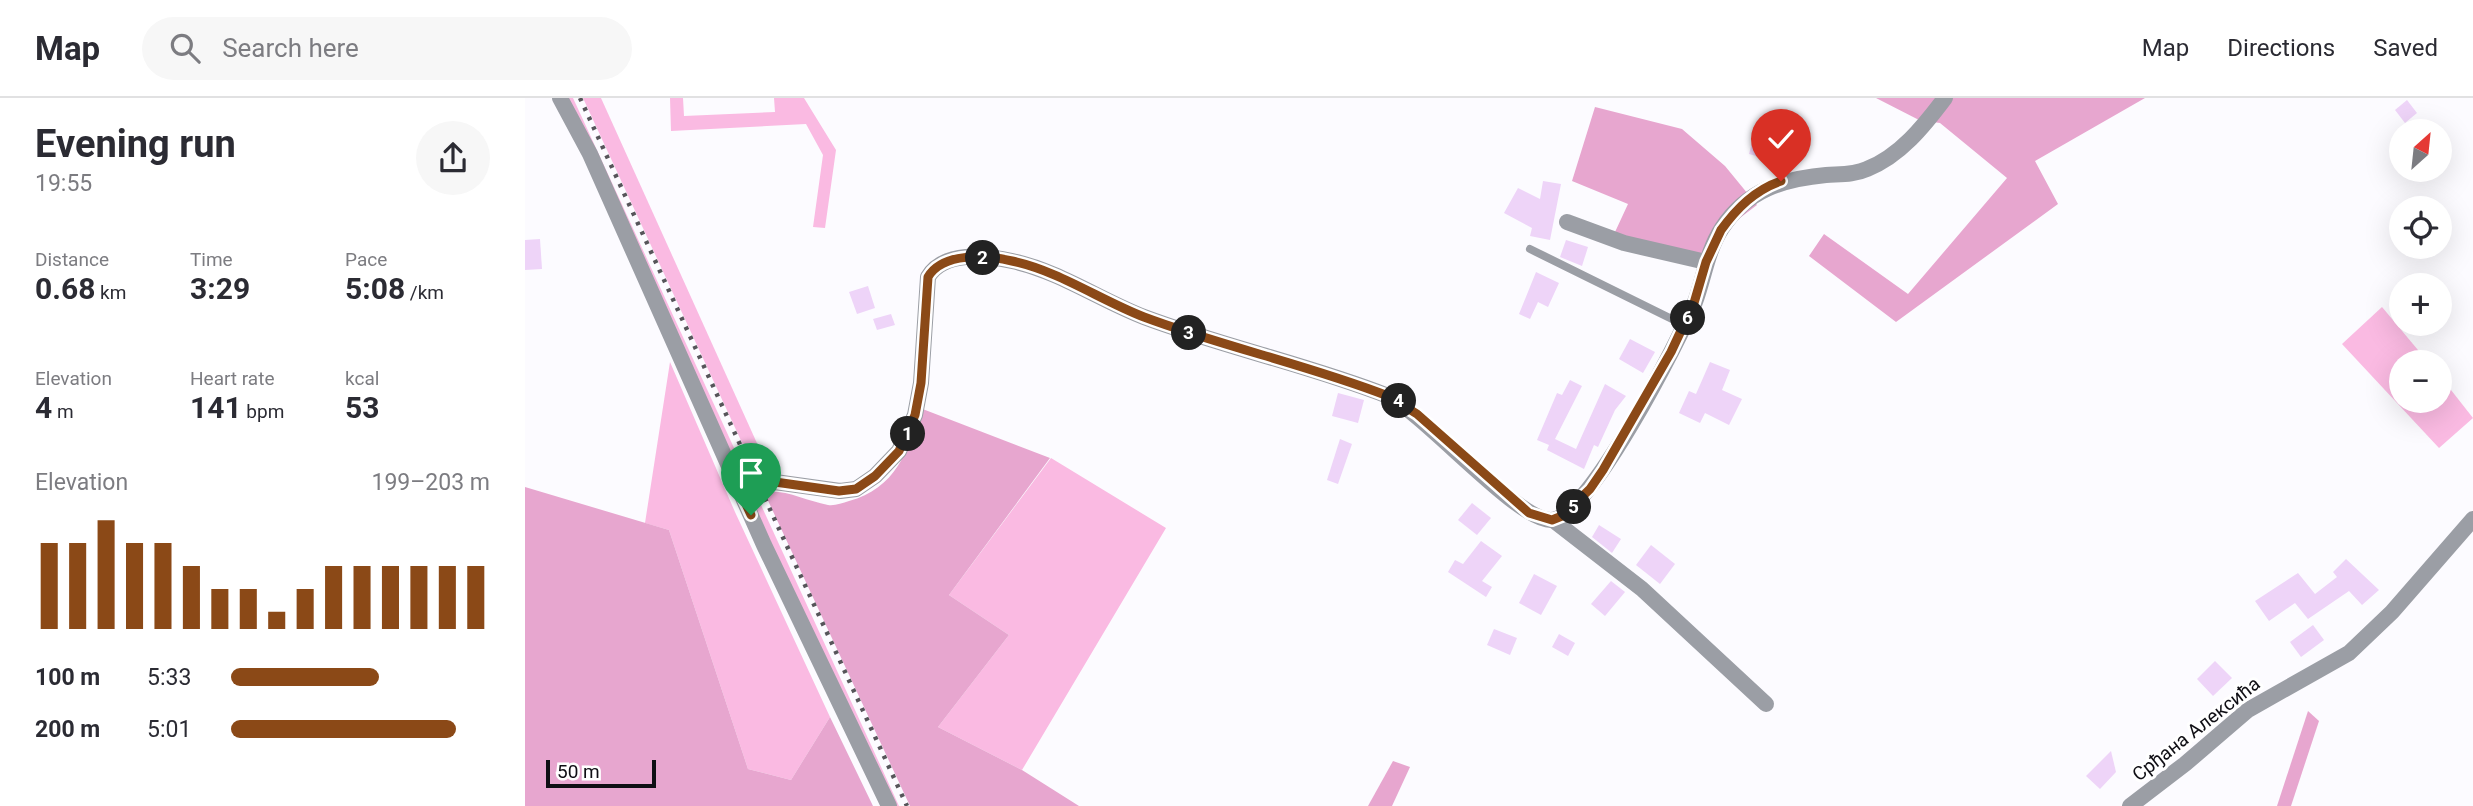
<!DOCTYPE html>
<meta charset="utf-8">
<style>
:root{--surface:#fff;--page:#f7f7f7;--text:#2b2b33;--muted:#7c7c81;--line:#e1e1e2;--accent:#8b4917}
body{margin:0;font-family:Roboto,sans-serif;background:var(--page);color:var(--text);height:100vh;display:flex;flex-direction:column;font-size:26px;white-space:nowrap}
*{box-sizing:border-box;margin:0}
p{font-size:23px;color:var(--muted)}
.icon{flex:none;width:38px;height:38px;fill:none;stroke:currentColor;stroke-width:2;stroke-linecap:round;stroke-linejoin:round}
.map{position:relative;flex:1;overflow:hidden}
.sheet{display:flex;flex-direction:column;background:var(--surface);width:525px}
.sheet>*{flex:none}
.needle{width:46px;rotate:27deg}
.controls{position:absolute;left:1864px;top:21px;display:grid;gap:14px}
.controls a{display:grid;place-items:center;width:63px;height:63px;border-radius:50%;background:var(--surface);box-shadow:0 7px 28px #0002;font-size:35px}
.scale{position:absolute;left:21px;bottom:18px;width:110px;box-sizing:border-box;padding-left:7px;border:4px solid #0f0e14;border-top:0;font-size:19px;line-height:24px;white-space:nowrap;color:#0f0e14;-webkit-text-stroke:5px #fff;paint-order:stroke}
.pin{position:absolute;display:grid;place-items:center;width:60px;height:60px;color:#fff;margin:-72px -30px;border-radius:50% 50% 50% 0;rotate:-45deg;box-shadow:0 0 7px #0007}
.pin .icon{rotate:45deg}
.km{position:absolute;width:35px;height:35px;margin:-18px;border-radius:50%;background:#222;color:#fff;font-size:19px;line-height:35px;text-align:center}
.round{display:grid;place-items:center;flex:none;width:74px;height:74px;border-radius:37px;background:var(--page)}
.headline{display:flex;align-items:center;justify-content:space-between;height:119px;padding:0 35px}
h1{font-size:38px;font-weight:700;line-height:52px}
.figures{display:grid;grid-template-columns:repeat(3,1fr);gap:10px;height:119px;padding:7px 35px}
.figures div{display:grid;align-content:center}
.figures b{font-size:30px;font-weight:700}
.figures small{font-size:19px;font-weight:400}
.figures p{font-size:19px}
.chart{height:196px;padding:14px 35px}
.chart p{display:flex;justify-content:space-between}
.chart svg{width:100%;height:126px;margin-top:7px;stroke:var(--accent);stroke-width:6}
ul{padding:0 35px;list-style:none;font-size:23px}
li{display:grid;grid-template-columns:112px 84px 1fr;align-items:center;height:52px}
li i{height:18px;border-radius:9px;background:var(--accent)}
header{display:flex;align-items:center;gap:42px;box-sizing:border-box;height:98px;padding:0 35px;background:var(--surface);border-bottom:2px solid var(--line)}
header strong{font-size:33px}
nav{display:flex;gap:38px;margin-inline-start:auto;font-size:24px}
.search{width:490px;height:63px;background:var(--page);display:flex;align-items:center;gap:18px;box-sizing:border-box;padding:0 24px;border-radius:38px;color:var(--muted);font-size:26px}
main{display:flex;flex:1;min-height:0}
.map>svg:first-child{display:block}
.green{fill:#fabae2}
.forest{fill:#e7a6cf}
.building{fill:#eed4f8}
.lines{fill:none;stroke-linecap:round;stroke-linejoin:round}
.service{stroke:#9b9ea5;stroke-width:8}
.minor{stroke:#9b9ea5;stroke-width:16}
.rail{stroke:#56555a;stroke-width:4.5;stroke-dasharray:3.5 7;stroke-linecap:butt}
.route-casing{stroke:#fff;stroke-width:14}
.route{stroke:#8b4917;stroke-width:9}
.labels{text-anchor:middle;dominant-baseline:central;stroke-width:6;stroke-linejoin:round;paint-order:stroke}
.street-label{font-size:19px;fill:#0f0e14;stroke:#fff}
</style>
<header>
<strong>Map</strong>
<div class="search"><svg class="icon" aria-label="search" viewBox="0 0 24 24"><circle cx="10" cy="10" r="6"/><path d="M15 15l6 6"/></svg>Search here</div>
<nav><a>Map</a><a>Directions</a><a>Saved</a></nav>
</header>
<main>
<section class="sheet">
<div class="headline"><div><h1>Evening run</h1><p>19:55</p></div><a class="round"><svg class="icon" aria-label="share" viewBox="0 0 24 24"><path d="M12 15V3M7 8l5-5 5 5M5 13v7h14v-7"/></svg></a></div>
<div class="figures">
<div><p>Distance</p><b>0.68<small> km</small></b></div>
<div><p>Time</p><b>3:29</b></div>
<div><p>Pace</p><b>5:08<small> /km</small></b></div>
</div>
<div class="figures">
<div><p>Elevation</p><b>4<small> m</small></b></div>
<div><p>Heart rate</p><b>141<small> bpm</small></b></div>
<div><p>kcal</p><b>53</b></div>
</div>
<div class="chart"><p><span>Elevation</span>199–203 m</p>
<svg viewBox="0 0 160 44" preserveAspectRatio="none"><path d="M5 44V14M15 44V14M25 44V6M35 44V14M45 44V14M55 44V22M65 44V30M75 44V30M85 44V38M95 44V30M105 44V22M115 44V22M125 44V22M135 44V22M145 44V22M155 44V22"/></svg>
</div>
<ul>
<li><b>100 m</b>5:33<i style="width:57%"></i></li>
<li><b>200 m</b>5:01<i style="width:87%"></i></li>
</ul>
</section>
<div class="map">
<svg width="1948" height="708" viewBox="0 0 1948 708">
<rect width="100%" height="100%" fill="#fcfbff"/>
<!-- green -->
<g class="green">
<polygon points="37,0 48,0 227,389 216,389"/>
<polygon points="58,0 76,0 250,385 236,386"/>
<polygon points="145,0 158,0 159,18 250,14 249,0 279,0 311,52 300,130 288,129 298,57 281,26 146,33"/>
<polygon points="1857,209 1903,264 1876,264 1876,303 1914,303 1915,278 1948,320 1914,350 1817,246"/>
<polygon points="145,264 210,414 305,619 266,682 223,671 144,432 120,425"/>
<polygon points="526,360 641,430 497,672 413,629 484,537 424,497"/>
<polygon points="231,396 374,708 362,708 222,401"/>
</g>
<!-- forest -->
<g class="forest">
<polygon points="1351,0 1620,0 1510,63 1533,106 1371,224 1284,158 1299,136 1383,196 1482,80 1415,25 1394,22"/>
<polygon points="1070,9 1157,31 1200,68 1232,107 1203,129 1183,167 1084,147 1103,106 1047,83"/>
<path d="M 395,310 L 525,360 L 424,497 L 484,537 L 413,629 L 497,672 L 554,708 L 385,708 L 239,394 C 261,391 281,403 303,407 C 310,408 317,405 324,403 C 370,391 385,352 395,310 Z"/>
<polygon points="0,389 144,432 223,671 266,682 305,619 348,708 0,708"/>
<polygon points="1783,613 1794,623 1766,708 1752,708"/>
<polygon points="868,663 885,669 867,708 843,708"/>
</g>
<!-- building -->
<g class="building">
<polygon points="1882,2 1892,15 1880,25 1870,12"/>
<polygon points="1248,12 1270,24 1259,45 1266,47 1261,66 1224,56 1229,37 1233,38"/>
<polygon points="1018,83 1036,86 1025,142 1005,138 1007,130 979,115 993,90 1015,101"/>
<polygon points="15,141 17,171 0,172 0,142"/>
<polygon points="1041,142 1063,149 1057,168 1035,159"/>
<polygon points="1011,174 1034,185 1023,209 1013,204 1005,221 994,216"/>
<polygon points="343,188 350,210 332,216 324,194"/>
<polygon points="366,216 370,227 352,232 348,221"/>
<polygon points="1105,241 1130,254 1118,275 1094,261"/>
<polygon points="1185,264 1205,272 1197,292 1217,301 1204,327 1180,315 1175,325 1154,315 1164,293 1171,296"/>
<polygon points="1045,282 1057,288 1030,341 1051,351 1080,286 1101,298 1090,312 1073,349 1069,347 1059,371 1022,352 1024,347 1012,342 1032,295 1037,297"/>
<polygon points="813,295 839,302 833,325 807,318"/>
<polygon points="815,341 827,346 813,386 802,382"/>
<polygon points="947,405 966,420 952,437 933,422"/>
<polygon points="1074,427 1096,441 1087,455 1067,439"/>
<polygon points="956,443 977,458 957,483 967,489 961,499 923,474 930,462 938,466"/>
<polygon points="1126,447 1150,466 1135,486 1111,467"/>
<polygon points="1821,461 1854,492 1837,507 1824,493 1783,521 1770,505 1744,523 1730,503 1773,475 1790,496 1812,479 1808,474"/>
<polygon points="1009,476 1032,488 1016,517 994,505"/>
<polygon points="1086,483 1100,494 1080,518 1066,506"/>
<polygon points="1788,527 1799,542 1776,559 1765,544"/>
<polygon points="969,531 992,540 985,557 962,547"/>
<polygon points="1034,536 1050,545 1043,558 1027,549"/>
<polygon points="1690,563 1707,580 1688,598 1672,581"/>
<polygon points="1586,653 1591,674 1575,691 1561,678"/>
</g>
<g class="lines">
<!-- service -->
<polyline class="service" points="1005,151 1159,227"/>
<!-- minor -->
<g class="minor">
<polyline points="35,0 65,56 239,447 364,708"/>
<polyline points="1042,124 1099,145 1181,164"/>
<path d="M 215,393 L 250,384 L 315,393 L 331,391 L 350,378 L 374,353 L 390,317 L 396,285 L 403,179 C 418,153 461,157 487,163 C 534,173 575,202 619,219 C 699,249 784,267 863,298 C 902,318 993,423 1026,422 C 1063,421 1155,241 1170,204 C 1179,180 1182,153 1197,130 C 1222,92 1258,81 1301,77 C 1315,76 1329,77 1342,71 C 1375,58 1399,28 1420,0"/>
<polyline points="1028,422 1117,491 1241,606"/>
<polyline points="1605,708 1660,666 1723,612 1824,555 1867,514 1948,421"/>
</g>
<!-- rail -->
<polyline class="rail" points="55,0 382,708"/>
</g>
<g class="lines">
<defs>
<path id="route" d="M 226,417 L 215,393 L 250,384 L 314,393 L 331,391 L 350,378 L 374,353 L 390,317 L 396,285 L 403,179 C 418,154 461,157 487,163 C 534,173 575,202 619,219 C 699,249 784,267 863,298 L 892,316 L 1004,415 L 1027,422 L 1037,418 L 1065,391 L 1078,372 L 1146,254 L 1169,205 L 1181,164 L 1196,132 C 1212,110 1230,92 1256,83"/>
</defs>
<!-- route casing -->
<use href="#route" class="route-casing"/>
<!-- route -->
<use href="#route" class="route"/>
</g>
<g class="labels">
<!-- street labels -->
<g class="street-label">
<text transform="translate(1671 631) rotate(-38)">Срђана Алексића</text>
</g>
</g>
</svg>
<div class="controls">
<a><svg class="needle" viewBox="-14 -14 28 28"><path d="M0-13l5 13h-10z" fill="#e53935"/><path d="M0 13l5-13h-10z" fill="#7c7c81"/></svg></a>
<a><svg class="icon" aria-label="locate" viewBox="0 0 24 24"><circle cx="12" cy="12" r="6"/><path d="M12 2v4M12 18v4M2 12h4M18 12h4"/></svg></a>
<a>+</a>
<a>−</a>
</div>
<div class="scale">50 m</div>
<div class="pin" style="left:226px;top:417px;background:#1e9e55"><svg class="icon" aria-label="arrive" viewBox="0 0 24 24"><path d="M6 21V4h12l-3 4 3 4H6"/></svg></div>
<div class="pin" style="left:1256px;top:83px;background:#d93025"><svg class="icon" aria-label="check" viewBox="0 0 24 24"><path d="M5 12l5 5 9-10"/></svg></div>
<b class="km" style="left:383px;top:336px">1</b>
<b class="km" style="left:458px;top:160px">2</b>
<b class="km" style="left:664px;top:235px">3</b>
<b class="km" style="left:874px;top:303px">4</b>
<b class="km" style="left:1049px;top:409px">5</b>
<b class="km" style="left:1163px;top:220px">6</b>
</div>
</main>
